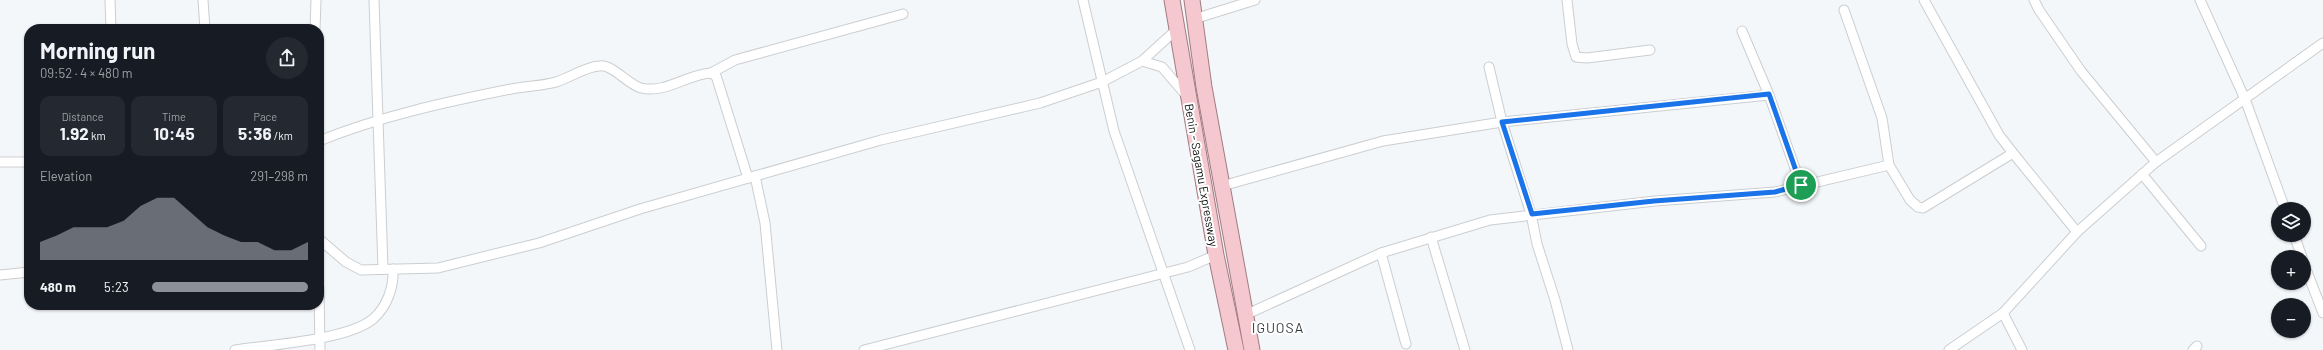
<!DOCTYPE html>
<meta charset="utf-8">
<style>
:root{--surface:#171b24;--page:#242831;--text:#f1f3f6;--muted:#9ea1a6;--accent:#8c9099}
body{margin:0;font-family:Barlow,sans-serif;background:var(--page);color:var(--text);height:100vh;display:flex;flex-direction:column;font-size:15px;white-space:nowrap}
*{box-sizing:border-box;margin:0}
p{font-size:13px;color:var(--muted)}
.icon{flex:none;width:22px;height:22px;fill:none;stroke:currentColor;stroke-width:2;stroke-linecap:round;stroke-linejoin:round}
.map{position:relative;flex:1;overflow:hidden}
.drawer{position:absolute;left:24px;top:24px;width:300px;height:286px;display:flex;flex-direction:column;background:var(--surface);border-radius:16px;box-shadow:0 1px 3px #0004}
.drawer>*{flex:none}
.fabs{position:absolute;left:2271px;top:202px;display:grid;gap:8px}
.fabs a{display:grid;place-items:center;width:40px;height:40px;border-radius:50%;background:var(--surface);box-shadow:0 1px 3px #0004;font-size:20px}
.pin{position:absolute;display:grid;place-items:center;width:34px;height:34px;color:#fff;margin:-17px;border:2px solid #fff;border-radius:50%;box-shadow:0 1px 4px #0007}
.round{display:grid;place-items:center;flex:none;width:42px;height:42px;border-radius:21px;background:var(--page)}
.summary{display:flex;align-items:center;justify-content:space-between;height:68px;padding:0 16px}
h1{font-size:22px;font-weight:700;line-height:30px}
.metrics{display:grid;grid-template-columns:repeat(3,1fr);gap:6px;height:68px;padding:4px 16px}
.metrics div{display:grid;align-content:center;border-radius:10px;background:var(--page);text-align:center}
.metrics b{font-size:17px;font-weight:700}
.metrics small{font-size:11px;font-weight:400}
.metrics p{font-size:11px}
.chart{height:112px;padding:8px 16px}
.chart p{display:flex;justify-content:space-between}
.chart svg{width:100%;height:72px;margin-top:4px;fill:var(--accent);opacity:.7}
ul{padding:0 16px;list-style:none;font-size:13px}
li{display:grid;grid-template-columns:64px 48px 1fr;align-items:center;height:30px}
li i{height:10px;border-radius:5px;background:var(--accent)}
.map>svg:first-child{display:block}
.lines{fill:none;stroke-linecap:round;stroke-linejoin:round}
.minor-casing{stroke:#cbced0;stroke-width:11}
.trunk-casing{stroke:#a07d83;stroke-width:17}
.minor{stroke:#fff;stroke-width:9}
.trunk{stroke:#f4c8ce;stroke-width:15}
.route-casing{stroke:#fff;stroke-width:8}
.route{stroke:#1a73e8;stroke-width:5}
.labels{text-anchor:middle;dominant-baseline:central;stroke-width:4;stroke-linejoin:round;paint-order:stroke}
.street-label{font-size:12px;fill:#0b0c0d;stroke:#fff}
.quarter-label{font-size:14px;letter-spacing:1px;fill:#383b3d;stroke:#fff}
</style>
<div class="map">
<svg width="2323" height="350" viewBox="0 0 2323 350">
<rect width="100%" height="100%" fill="#f4f7fa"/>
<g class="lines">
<defs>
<g id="minor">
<polyline points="110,0 111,29"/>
<polyline points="203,0 205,29"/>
<polyline points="374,0 383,269"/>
<polyline points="1083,0 1114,131 1190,350"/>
<polyline points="1567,0 1572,44 1576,57 1587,58 1650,50"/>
<polyline points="2034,0 2039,10 2081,71 2156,162"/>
<polyline points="2200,0 2245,99 2285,209"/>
<polyline points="1844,10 1882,118 1889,165 1910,200 1918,207 1923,208 2013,153 1999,135 1924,0"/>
<polyline points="1194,19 1255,0"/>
<polyline points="315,29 316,0"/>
<polyline points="1742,31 1769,95 1801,185"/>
<polyline points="1142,61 1162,67 1186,95"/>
<polyline points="711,73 735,60 903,14"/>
<path d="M 319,141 C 381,116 446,102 511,89 C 526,86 542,86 556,82 C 570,78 584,67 599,66 C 613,64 627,84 641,88 C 665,94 688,74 711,73 L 716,76 L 718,82 L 748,178"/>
<polyline points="2013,153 2077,232"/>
<polyline points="0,162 29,162"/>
<polyline points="2142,174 2201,246"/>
<polyline points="755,176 765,223 777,350"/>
<polyline points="1222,186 1383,141 1502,122 1489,67"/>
<polyline points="2294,235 2302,257"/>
<polyline points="1431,237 1465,350"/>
<polyline points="319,239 346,262 361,270 438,268 539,243 640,209 881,140 1040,103 1102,82 1142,61 1176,30"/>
<polyline points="1381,253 1406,344"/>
<polyline points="2304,264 2323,313"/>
<polyline points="0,275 29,272"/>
<polyline points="319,288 320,350"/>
<polyline points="2003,313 2022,350"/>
<polyline points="1245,315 1381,253 1490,220 1655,201 1775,192 1889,165"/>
<path d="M 235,350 C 269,345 348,340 373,319 C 387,307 394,287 393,269"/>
<polyline points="864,350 1188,267 1216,255"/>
<polyline points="1568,350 1555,300 1537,244 1531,214 1502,122 1769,95"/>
<polyline points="1949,350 2003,313 2077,232 2156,162 2323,43"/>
<polyline points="2193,350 2197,346"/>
</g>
<g id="trunk">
<polyline points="1172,0 1216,255 1236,350"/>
<polyline points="1192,0 1204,87 1252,350"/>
</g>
</defs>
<!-- minor casing -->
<use href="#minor" class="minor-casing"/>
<!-- trunk casing -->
<use href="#trunk" class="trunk-casing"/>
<!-- minor -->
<use href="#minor" class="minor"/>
<!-- trunk -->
<use href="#trunk" class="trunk"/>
</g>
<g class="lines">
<defs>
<polygon id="route" points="1769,94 1801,185 1775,192 1654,201 1532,214 1502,122"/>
</defs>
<!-- route casing -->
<use href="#route" class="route-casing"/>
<!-- route -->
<use href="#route" class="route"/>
</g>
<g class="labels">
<!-- street labels -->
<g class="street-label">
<text transform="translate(1202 175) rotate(80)">Benin - Sagamu Expressway</text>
</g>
<!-- quarter labels -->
<g class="quarter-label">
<text x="1278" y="327">IGUOSA</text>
</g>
</g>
</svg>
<div class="fabs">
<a><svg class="icon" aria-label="layers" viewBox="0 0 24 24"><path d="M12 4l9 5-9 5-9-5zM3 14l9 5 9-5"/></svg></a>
<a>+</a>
<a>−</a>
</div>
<div class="pin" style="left:1801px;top:185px;background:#1e9e55"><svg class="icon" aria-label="arrive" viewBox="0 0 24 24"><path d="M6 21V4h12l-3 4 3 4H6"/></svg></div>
<section class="drawer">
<div class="summary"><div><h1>Morning run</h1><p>09:52 · 4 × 480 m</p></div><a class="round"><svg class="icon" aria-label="share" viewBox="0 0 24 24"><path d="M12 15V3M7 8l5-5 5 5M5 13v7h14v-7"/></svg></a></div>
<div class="metrics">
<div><p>Distance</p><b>1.92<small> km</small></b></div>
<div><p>Time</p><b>10:45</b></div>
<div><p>Pace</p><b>5:36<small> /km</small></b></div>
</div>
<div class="chart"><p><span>Elevation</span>291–298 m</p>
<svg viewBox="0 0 160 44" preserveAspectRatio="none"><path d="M0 44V33L10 29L20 24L30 24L40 24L50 20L60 11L70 6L80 6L90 15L100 24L110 29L120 33L130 33L140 38L150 38L160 33V44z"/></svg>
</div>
<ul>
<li><b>480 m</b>5:23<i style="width:100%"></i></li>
</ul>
</section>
</div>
